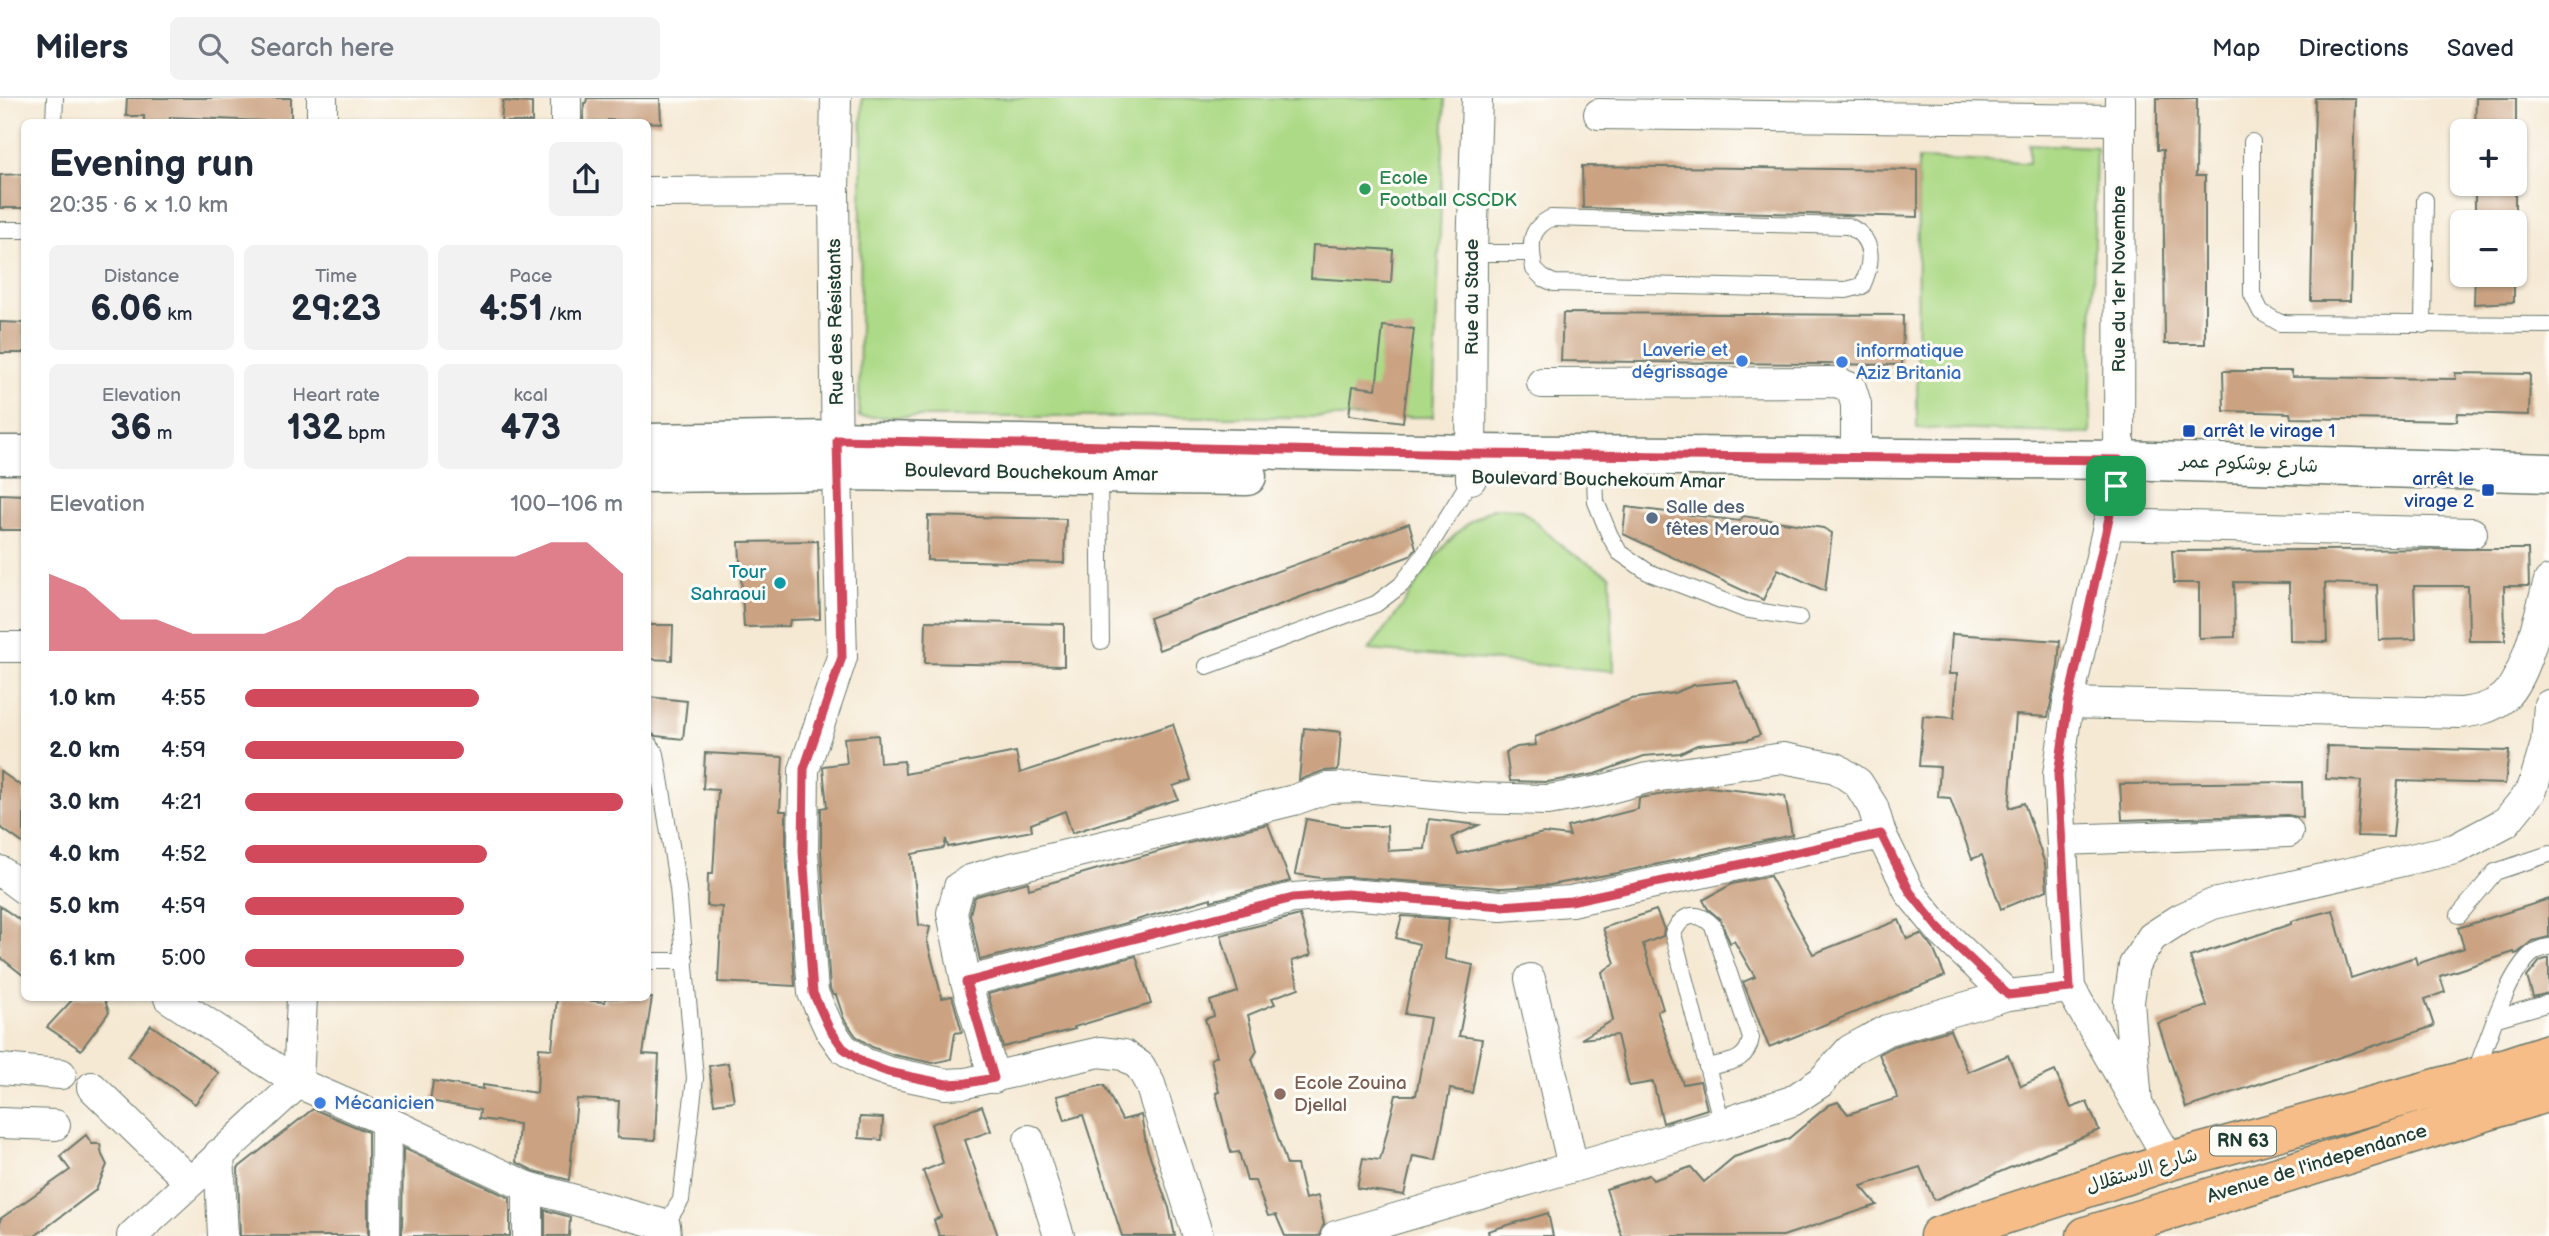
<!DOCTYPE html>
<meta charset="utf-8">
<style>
:root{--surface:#fff;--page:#f2f2f3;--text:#1f2937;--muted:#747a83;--line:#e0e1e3;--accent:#d1495b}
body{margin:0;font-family:"Balsamiq Sans","Playpen Sans Arabic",sans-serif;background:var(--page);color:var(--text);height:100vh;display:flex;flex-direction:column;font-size:26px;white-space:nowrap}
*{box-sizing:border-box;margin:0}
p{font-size:23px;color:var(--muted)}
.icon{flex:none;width:38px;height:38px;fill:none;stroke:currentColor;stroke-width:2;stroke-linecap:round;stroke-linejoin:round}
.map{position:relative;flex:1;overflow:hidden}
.sheet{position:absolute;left:21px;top:21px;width:630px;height:882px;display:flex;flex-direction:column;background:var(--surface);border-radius:10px;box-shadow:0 2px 5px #0004}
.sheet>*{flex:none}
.buttons{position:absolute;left:2450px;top:21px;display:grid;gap:14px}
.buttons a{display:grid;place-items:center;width:77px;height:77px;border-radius:10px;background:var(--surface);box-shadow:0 2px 5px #0004;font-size:35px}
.pin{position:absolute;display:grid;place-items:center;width:60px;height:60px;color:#fff;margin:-30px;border-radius:14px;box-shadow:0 4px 10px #0006}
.round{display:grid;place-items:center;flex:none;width:74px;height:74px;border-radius:10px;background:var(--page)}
.headline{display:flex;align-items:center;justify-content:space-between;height:119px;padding:0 28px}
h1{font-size:38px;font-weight:600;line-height:52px}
.stats{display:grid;grid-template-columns:repeat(3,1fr);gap:10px;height:119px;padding:7px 28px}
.stats div{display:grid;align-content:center;border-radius:10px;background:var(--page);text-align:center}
.stats b{font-size:35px;font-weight:600}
.stats small{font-size:19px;font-weight:400}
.stats p{font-size:19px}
.chart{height:196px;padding:14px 28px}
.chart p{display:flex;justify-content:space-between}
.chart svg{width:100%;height:126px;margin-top:7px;fill:var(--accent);opacity:.7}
ul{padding:0 28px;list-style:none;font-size:23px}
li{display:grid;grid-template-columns:112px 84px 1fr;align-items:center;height:52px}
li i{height:18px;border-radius:9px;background:var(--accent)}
header{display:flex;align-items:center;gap:42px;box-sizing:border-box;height:98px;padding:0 35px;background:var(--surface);border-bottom:2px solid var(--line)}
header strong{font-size:33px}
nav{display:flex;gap:38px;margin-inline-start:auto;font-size:24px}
.search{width:490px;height:63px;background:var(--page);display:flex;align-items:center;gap:18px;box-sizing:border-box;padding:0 24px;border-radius:10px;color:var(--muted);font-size:26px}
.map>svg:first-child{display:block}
.green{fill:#adda87;stroke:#668c5e;stroke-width:2}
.building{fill:#cba382}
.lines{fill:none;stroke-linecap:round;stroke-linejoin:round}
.service-casing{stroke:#6a796c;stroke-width:18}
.minor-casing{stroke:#6a796c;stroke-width:32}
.tertiary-casing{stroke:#6a796c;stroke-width:41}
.primary-casing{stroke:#6a796c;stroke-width:41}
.service{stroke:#fff;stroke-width:16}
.minor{stroke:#fff;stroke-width:30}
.tertiary{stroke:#fff;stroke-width:38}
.primary{stroke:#f7bd88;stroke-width:38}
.route-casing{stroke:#fff;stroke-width:14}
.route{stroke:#d1495b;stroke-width:9}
.leisure-dot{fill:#2e9e5b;stroke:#fdfcf7;stroke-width:2.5}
.shop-dot{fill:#3f7fe0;stroke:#fdfcf7;stroke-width:2.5}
.transit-dot{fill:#1a4fb4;stroke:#fdfcf7;stroke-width:2.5}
.service-dot{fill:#5c6f8a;stroke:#fdfcf7;stroke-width:2.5}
.culture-dot{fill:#0f9aa8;stroke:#fdfcf7;stroke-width:2.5}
.education-dot{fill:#8d6e63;stroke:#fdfcf7;stroke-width:2.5}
.labels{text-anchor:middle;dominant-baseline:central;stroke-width:6;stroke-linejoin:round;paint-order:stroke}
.shield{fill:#fdfcf7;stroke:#62766e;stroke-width:2}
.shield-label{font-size:18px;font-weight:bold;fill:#1f3d34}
.leisure-label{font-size:19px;fill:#27864d;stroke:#fdfcf7;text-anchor:start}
.street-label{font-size:19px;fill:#1f3d34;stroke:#fdfcf7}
.shop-label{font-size:19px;fill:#366cbe;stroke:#fdfcf7;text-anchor:start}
.transit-label{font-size:19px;fill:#164399;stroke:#fdfcf7;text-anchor:start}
.service-label{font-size:19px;fill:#4e5e75;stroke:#fdfcf7;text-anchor:start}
.culture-label{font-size:19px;fill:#0d838f;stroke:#fdfcf7;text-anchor:end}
.education-label{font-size:19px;fill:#785e54;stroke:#fdfcf7;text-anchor:start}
</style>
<header>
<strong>Milers</strong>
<div class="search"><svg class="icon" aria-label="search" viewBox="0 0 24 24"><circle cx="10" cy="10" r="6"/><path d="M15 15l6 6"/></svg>Search here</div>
<nav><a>Map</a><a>Directions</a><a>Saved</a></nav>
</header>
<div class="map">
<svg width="2549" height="1138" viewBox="0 0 2549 1138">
<rect width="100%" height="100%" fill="#fdfcf7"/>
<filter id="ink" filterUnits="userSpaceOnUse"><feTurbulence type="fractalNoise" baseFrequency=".0143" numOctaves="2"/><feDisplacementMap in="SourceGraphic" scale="14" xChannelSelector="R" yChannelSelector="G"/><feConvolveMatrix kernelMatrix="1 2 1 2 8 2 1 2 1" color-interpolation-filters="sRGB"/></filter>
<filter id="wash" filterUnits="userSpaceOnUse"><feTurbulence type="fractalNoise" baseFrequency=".00686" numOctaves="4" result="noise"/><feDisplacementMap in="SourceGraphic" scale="28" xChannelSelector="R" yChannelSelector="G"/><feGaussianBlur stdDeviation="1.57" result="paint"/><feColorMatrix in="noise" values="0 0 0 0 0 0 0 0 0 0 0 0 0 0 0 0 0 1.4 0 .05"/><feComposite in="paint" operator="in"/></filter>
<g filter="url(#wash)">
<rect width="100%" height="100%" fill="#f5e9d4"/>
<!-- green -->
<g class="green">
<polygon points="862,0 1445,0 1433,319 859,319"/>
<polygon points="2029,46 2096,49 2090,336 1917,330 1918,61 2029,65"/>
<path d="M 1493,410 L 1521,411 L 1565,451 L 1610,478 L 1614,573 L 1369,552 C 1381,536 1394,521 1405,504 C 1431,465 1449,432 1493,410 Z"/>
</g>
<g id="blocks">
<!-- building -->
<g class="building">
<polygon points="127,0 291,0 291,24 170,19 170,24 144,24 144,18 126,18"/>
<polygon points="587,0 660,0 661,25 608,22 608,24 583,24 584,5 586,5"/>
<polygon points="2157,0 2197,0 2196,78 2205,78 2205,246 2165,246 2163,52 2157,52"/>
<polygon points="2315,0 2355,0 2350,203 2311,203"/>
<polygon points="2476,0 2516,0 2516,33 2475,33"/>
<polygon points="503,3 532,5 532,24 501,24"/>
<polygon points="1582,68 1918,72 1918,119 1583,110"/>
<polygon points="24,76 24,110 0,110 0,77"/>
<rect x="2475" y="86" width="40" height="38"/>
<polygon points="1313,147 1393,152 1391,185 1311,180"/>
<polygon points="2475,177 2514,177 2514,204 2474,206"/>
<polygon points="1563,215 1903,217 1902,267 1561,263"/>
<polygon points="0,224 24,225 24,255 0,255"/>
<polygon points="1383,228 1414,231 1403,324 1349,317 1353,288 1376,291"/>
<polygon points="2223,273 2291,273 2292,279 2456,281 2455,275 2530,276 2529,317 2458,315 2457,323 2291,320 2290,315 2224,313"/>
<polygon points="0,396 24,397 24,432 0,432"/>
<polygon points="1626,409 1740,423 1743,418 1823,430 1832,435 1825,493 1778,471 1763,502 1623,436"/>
<polygon points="928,418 1066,421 1064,465 927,462"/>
<polygon points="1409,425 1416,450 1410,458 1159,552 1149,520"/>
<polygon points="818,443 820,521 790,522 789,528 744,529 739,444"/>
<polygon points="2477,451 2528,451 2529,488 2504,488 2505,543 2469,543 2468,488 2414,488 2416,541 2379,542 2377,487 2325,485 2327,544 2290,543 2289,485 2234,484 2235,539 2199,540 2199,485 2174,485 2172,453"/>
<polygon points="926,523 1064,526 1064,568 925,565"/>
<polygon points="648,527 673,527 672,562 648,561"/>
<polygon points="1952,536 2060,543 2058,568 2048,619 2016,617 2009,710 2024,705 2045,766 2047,792 2001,811 1982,757 1972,761 1950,700 1938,699 1940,669 1919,668 1923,618 1954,620 1957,576 1949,576"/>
<polygon points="1737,583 1760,637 1748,642 1697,647 1680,655 1644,658 1595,676 1547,684 1510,683 1506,654 1517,649 1536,647 1535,639 1631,601 1674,595 1694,587"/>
<polygon points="648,599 687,603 683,641 656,638 648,634"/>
<polygon points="1173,626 1191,682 1173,688 1178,701 1072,735 1065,713 1031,726 1032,733 948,749 946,741 944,750 912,756 919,827 930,829 927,842 942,900 952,898 962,934 955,935 951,961 933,965 894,957 872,949 856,938 844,921 836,897 833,897 830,891 821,753 821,710 827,709 823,670 824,668 847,665 844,640 878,637 880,665 904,663 905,676 1016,654 1020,675"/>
<polygon points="1304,630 1341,634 1338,672 1323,673 1299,682"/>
<polygon points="2327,648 2509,653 2505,686 2398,683 2393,739 2357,738 2361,683 2326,681"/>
<polygon points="705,655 783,659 780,713 786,713 786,755 795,888 718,884 722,809 707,808 708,776 713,776 718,692 703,691"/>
<polygon points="0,673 24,690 24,746 0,729"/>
<polygon points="2302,684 2303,720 2287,717 2122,722 2120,686"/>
<polygon points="1709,689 1785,698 1792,737 1617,775 1550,787 1501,790 1348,779 1320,780 1295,776 1306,721 1344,728 1387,728 1388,753 1425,751 1429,721 1479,727 1452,739 1458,756 1543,735 1570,738 1567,729 1638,711 1639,700"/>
<polygon points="1268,726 1290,783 1211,803 1211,800 1126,825 980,862 970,816 974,800 977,798 1028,784 1029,791 1181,747"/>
<polygon points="1770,778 1813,856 1899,822 1907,841 1921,836 1933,850 1945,878 1769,949 1743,884 1755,879 1734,843 1730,845 1720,821 1708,811 1703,802 1732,786"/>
<polygon points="2549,801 2549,839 2532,843 2518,855 2515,856 2514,854 2440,878 2445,894 2425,901 2434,928 2186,1010 2158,925 2207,908 2190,859 2291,826 2291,823 2333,812 2351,880 2415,859 2417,866 2464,850 2458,830"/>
<polygon points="0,808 24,825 24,878 0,859"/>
<polygon points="1656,812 1664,831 1663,838 1643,846 1663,911 1657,913 1683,986 1700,983 1707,1011 1663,1025 1653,984 1629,988 1617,937 1581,941 1613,922 1602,874 1615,865 1603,830"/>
<polygon points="1300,817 1311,857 1292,863 1299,890 1272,900 1275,906 1248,917 1257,953 1252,961 1287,1067 1297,1067 1305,1101 1318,1098 1324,1126 1319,1138 1285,1138 1276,1117 1268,1118 1255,1083 1247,1083 1239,1054 1231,1055 1216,995 1219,994 1211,961 1217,958 1205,921 1214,918 1210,903 1238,894 1221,837"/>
<polygon points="1402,818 1449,821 1445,861 1473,867 1459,938 1482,941 1472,995 1450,991 1436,1062 1413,1058 1404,1097 1357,1090 1363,1060 1380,1062 1396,997 1416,997 1430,920 1405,916 1419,846 1396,840"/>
<polygon points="1136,858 1151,906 1074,929 1075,931 1003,949 988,896"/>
<polygon points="2549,860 2549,895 2533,899 2527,879 2540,863"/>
<polygon points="74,900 104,900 109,914 81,952 47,929"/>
<polygon points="557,900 605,904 605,900 652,900 643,956 659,957 655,1042 617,1040 619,1003 577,1001 569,1082 534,1073 516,1064 519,1026 479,1021 480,1012 430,1003 433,983 483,991 483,987 537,995 539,950 552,951"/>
<polygon points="151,927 219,975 195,1006 128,958"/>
<polygon points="1950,932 1968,974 2008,957 2021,988 2055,973 2071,1010 2087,1004 2099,1032 1934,1102 1920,1069 1861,1088 1877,1107 1783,1138 1622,1138 1606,1091 1649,1077 1653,1082 1691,1069 1704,1084 1734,1059 1788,1041 1829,1007 1838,1004 1848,1016 1898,1000 1879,956 1894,948"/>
<polygon points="728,965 734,1003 714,1006 709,968"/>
<polygon points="1104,987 1122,1022 1141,1017 1147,1050 1169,1110 1175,1138 1122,1138 1083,1017 1065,1022 1057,998"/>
<polygon points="982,1008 991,1033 965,1042 998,1138 939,1138 934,1122 941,1119 923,1073 943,1065 931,1026"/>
<polygon points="313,1011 368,1034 368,1138 240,1138 238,1070"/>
<polygon points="860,1019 883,1020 882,1042 859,1040"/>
<polygon points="86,1037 92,1046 100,1046 102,1057 107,1067 96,1092 35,1138 0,1138 0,1121 70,1072 60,1058"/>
<polygon points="403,1050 510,1100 510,1138 402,1138"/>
<polygon points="545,1112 570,1119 569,1138 545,1138"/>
<polygon points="1548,1115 1553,1138 1489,1138 1488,1133"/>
</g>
</g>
</g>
<g filter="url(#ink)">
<use href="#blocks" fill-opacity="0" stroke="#6a796c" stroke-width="2"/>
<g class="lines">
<defs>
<g id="service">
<polyline points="54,24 55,0"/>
<polyline points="2252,44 2252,196 2261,214 2280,225 2549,227"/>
<path d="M 1551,120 L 1848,128 C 1875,140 1873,165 1862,188 L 1846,192 L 1554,185 L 1543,180 L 1534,171 C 1531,148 1527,132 1551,120 Z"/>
<polyline points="0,132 24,132"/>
<polyline points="1472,155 1532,155"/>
<polyline points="2423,227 2425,102"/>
<polyline points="1099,375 1101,543"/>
<polyline points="1595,381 1596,404 1610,438 1619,454 1648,474 1744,511 1799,520"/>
<polyline points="1207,568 1376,506 1401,487 1422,460 1471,381"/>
<polyline points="648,644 656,656 678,790 695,980 681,1102 665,1127"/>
<polyline points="2459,817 2495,774 2549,756"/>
<polyline points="648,863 685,863"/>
<polyline points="2497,920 2549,905"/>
<path d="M 1707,969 C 1728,964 1747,965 1751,940 L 1713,828 C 1698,812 1682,815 1673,836 L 1722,1026"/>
<path d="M 2475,975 C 2488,943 2507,875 2533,855 C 2538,851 2544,850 2549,849"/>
</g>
<g id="minor">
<polyline points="836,0 834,93 837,373 842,559 804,672 803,754 813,895 829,930 843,950 864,965 889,974 946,986 966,985 1100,954 1124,957 1140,968 1150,986 1198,1138"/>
<path d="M 2120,0 L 2119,362 L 2117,388 L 2068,605 L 2461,615 C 2476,613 2489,611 2502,601 C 2526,582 2540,513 2549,483"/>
<polyline points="1599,16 2119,22"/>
<polyline points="322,24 322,0"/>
<polyline points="566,24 566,0"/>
<polyline points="648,94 834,93"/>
<polyline points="1542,285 1837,284 1851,290 1856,306 1856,358"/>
<polyline points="1471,381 1472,155 1477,0"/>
<polyline points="2108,426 2472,435"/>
<polyline points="0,549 24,549"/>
<polyline points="2068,605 2058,677 2070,890 2170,1063"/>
<polyline points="2062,742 2288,734"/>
<polyline points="0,773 24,791"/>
<polyline points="966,884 1293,800 1347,796 1501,808 1571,803 1881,736"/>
<polyline points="169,900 298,985 386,1023 528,1089 665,1127 666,1138"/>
<polyline points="0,971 61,976"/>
<polyline points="994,980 966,884 952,815 959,789 970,782 999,773 1294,702 1328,690 1364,689 1473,700 1548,702 1599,693 1647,680 1783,660 1836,670 1858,685 1873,709 1881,736 1910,795 1942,834 2008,897"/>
<polyline points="92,989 189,1083"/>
<polyline points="2137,1005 2129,904 2134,867 2152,839 2180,821 2213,806 2455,751 2506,724 2532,692 2546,645 2549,607"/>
<polyline points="0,1025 55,1027"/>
<polyline points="1029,1042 1059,1138"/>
<polyline points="219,1056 223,1138"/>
<polyline points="1573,1069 1722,1026 1792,1003 1821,984 1850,952 1887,932 2008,897 2070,890"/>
<polyline points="528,1089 528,1138"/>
<polyline points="132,1138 298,985 302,900"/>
<polyline points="385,1138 386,1023"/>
<polyline points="1336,1138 1573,1069 1530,881"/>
</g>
<g id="tertiary">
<polyline points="648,345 837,342 1471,356 2119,362 2549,375"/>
<polyline points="0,357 24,357"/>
<polyline points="648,375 837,373 1247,378"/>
</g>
<g id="primary">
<polyline points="1939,1138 2170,1063 2473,980 2549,955"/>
<polyline points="2086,1138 2549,994"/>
</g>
</defs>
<!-- service casing -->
<use href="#service" class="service-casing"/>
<!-- minor casing -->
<use href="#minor" class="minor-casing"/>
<!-- tertiary casing -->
<use href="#tertiary" class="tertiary-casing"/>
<!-- primary casing -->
<use href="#primary" class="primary-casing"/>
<!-- service -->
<use href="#service" class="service"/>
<!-- minor -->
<use href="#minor" class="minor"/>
<!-- tertiary -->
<use href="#tertiary" class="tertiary"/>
<!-- primary -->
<use href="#primary" class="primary"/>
</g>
</g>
<g class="lines" filter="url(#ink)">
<defs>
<polygon id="route" points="837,342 1471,356 2119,362 2116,388 2068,606 2058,677 2070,890 2008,897 1942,834 1910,794 1881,736 1571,803 1502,808 1347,796 1293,800 966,884 994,980 967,985 946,986 888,974 864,965 843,950 829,930 813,895 803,754 804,671 842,559"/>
</defs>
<!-- route casing -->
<use href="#route" class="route-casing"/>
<!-- route -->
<use href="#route" class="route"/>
</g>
<!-- markers -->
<circle class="leisure-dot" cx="1365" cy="91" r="7"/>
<g class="shop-dot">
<circle cx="1742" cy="263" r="7"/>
<circle cx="1842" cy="264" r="7"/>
<circle cx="320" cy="1005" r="7"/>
</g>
<g class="transit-dot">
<rect x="2182" y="326" width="14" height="14" rx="3.5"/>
<rect x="2481" y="385" width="14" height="14" rx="3.5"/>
</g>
<circle class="service-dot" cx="1652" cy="420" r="7"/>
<circle class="culture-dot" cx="780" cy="485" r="7"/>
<circle class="education-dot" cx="1280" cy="996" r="7"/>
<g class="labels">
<!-- shield labels -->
<rect class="shield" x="2210" y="1028.5" width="66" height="29" rx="5"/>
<g class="shield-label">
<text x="2243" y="1043">RN 63</text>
</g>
<!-- leisure labels -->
<g class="leisure-label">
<text x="1379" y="80">Ecole<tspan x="1379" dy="22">Football CSCDK</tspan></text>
</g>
<!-- street labels -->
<g class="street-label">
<text transform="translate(2119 181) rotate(-90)">Rue du 1er Novembre</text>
<text transform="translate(1472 199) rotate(-90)">Rue du Stade</text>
<text transform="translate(836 224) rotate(-91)">Rue des Résistants</text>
<text transform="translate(2249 366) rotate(2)">شارع بوشكوم عمر</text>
<text transform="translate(1031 375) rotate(1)">Boulevard Bouchekoum Amar</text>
<text transform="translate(1598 382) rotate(1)">Boulevard Bouchekoum Amar</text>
<text transform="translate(2317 1066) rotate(-17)">Avenue de l'independance</text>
<text transform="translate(2142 1073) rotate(-17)">شارع الاستقلال</text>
</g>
<!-- shop labels -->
<g class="shop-label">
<text x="1728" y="252" text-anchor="end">Laverie et<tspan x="1728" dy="22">dégrissage</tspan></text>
<text x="1856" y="253">informatique<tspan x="1856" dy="22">Aziz Britania</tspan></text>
<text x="334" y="1005">Mécanicien</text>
</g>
<!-- transit labels -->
<g class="transit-label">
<text x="2203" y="333">arrêt le virage 1</text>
<text x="2474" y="381" text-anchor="end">arrêt le<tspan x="2474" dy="22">virage 2</tspan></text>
</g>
<!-- service labels -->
<g class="service-label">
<text x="1666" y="409">Salle des<tspan x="1666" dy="22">fêtes Meroua</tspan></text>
</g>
<!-- culture labels -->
<g class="culture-label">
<text x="766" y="474">Tour<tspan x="766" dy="22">Sahraoui</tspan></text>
</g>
<!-- education labels -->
<g class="education-label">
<text x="1294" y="985">Ecole Zouina<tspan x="1294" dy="22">Djellal</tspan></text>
</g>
</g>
</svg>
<div class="buttons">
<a>+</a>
<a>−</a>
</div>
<div class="pin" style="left:2116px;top:388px;background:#1e9e55"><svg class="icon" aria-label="arrive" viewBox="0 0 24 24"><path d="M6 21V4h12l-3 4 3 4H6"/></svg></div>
<section class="sheet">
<div class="headline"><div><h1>Evening run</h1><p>20:35 · 6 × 1.0 km</p></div><a class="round"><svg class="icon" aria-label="share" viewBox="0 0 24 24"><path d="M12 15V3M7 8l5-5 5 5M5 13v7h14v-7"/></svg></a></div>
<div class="stats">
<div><p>Distance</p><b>6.06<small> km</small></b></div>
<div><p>Time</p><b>29:23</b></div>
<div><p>Pace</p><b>4:51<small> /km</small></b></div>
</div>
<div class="stats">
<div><p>Elevation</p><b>36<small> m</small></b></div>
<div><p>Heart rate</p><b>132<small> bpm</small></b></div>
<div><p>kcal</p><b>473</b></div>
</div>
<div class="chart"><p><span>Elevation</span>100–106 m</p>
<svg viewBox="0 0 160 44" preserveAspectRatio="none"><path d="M0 44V17L10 22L20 33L30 33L40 38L50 38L60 38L70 33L80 22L90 17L100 11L110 11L120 11L130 11L140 6L150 6L160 17V44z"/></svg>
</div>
<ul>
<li><b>1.0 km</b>4:55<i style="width:62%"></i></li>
<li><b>2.0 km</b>4:59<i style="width:58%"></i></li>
<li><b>3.0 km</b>4:21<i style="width:100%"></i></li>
<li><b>4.0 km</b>4:52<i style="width:64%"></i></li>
<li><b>5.0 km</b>4:59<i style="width:58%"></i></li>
<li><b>6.1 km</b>5:00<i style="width:58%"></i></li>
</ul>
</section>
</div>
